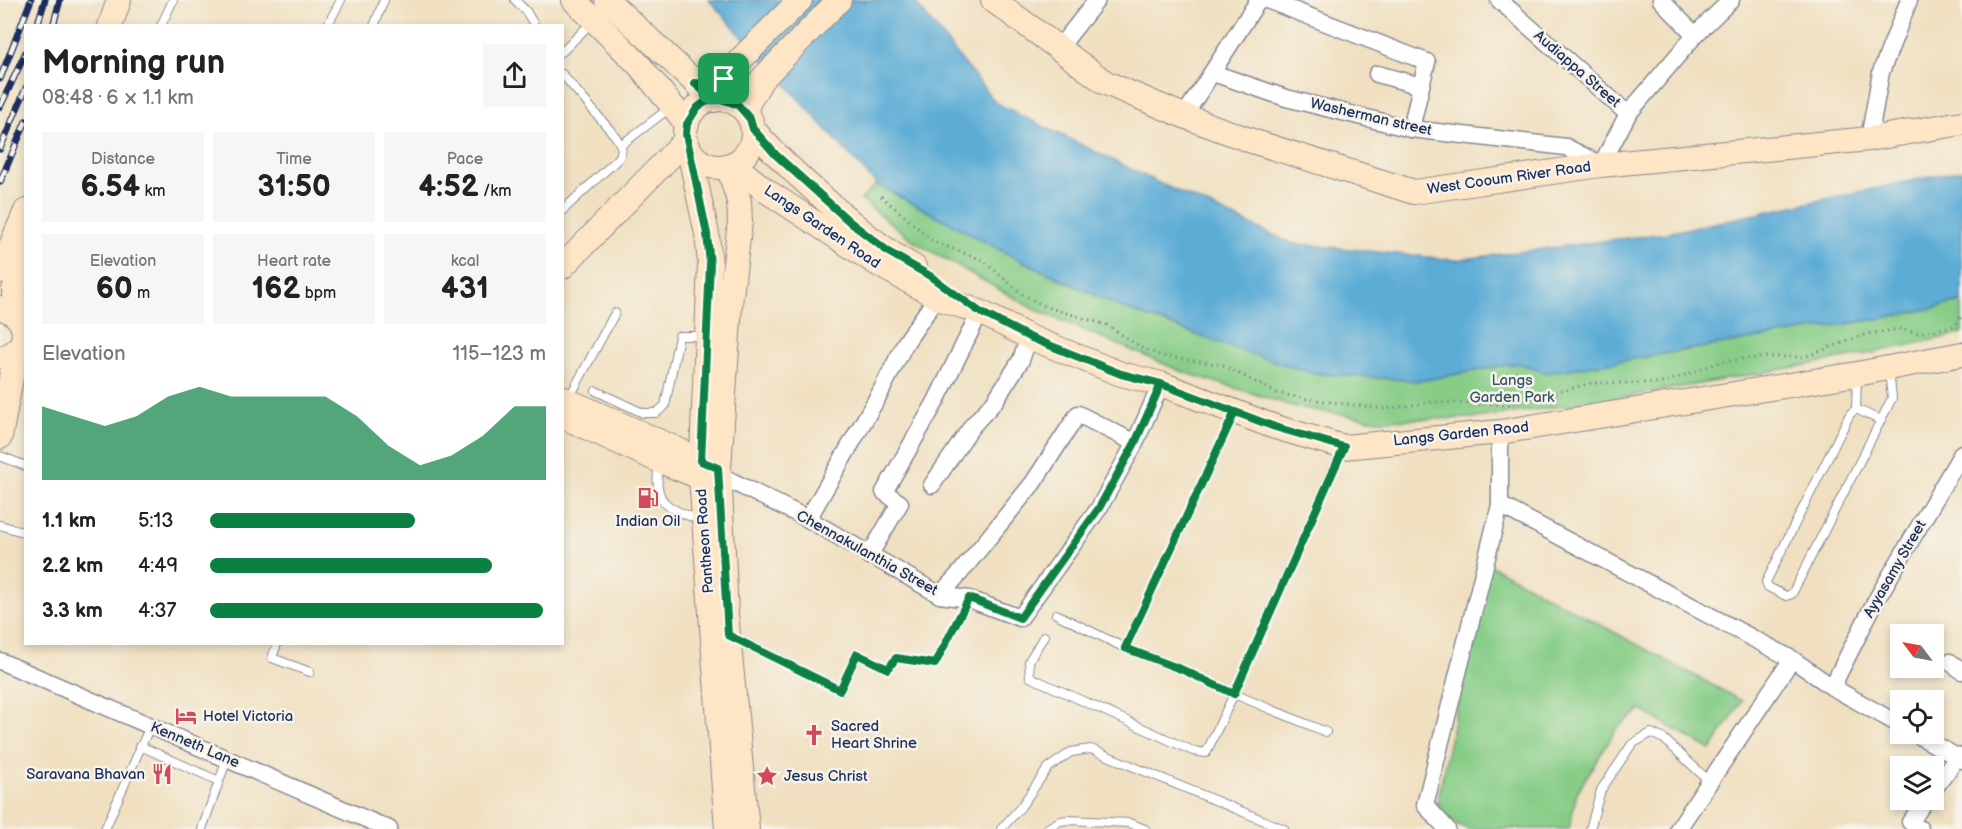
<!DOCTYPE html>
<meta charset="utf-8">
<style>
:root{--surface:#fff;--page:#f6f6f6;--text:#222;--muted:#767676;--accent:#0b8043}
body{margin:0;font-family:"Balsamiq Sans",sans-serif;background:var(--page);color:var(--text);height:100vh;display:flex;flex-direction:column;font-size:22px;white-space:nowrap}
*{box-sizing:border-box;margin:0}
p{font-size:20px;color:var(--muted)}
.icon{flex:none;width:33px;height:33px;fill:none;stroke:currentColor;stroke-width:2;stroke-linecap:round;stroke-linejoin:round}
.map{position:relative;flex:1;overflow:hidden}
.details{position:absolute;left:24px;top:24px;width:540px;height:621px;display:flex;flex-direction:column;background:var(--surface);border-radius:0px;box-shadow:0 3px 9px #0003}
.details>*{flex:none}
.needle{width:39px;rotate:302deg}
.fabs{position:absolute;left:1890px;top:624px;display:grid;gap:12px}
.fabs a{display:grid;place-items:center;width:54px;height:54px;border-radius:0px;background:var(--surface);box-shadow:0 3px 9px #0003;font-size:30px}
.pin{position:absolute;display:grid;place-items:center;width:51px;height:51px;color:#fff;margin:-26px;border-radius:12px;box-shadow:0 3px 9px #0006}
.round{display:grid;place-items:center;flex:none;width:63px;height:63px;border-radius:0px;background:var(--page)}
.headline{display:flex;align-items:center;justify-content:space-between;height:102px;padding:0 18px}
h1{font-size:33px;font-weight:700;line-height:45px}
.figures{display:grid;grid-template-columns:repeat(3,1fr);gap:9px;height:102px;padding:6px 18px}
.figures div{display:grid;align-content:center;border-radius:0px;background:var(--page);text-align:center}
.figures b{font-size:30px;font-weight:700}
.figures small{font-size:16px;font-weight:400}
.figures p{font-size:16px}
.chart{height:168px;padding:12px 18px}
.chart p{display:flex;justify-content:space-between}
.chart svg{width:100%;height:108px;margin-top:6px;fill:var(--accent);opacity:.7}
ul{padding:0 18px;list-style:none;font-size:20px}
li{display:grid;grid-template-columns:96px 72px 1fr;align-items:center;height:45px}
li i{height:15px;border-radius:8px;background:var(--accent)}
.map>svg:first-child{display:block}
.green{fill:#87cd87;stroke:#517e72;stroke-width:1.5}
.water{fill:#5cacd6;stroke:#3c6e9a;stroke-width:1.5}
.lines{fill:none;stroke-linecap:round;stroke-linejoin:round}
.lane-casing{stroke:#868890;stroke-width:10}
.street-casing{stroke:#868890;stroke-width:19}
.secondary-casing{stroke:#868890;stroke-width:26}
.path{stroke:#868890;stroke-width:3;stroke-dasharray:1.5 4.5;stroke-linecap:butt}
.lane{stroke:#fff;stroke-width:8}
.street{stroke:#fff;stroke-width:16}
.secondary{stroke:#fde5c5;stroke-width:24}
.rail-casing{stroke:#1b2f5e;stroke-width:7}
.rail{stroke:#f7f3e8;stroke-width:4.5;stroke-dasharray:14;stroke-linecap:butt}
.route-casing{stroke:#fff;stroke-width:12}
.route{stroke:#0b8043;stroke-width:8}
.labels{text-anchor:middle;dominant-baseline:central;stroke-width:5;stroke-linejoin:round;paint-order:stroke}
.street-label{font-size:15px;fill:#1b2f5e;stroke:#f7f3e8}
.park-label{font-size:15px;fill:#365668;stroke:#f7f3e8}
.poi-label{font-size:15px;fill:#1b2f5e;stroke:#f7f3e8;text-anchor:start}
</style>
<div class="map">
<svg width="1962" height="829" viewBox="0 0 1962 829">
<rect width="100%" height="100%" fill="#f7f3e8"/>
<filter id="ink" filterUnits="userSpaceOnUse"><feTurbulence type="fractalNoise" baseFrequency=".0167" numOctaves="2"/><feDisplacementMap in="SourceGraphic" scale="12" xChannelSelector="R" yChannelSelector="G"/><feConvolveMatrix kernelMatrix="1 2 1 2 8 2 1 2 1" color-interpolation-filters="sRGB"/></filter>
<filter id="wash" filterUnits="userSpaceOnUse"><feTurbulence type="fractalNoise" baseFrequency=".008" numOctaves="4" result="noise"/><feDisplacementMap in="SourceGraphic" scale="24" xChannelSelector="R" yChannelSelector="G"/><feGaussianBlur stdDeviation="1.35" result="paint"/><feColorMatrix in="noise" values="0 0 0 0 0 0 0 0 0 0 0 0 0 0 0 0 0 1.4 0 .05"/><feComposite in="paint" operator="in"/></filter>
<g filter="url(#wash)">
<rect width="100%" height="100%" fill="#f0e0c1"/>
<!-- green -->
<g class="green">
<polygon points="876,184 1014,257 1120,307 1242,351 1312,373 1419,381 1518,363 1546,373 1895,316 1962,302 1962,334 1857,356 1620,398 1476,418 1377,420 1296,407 1183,372 1032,308 915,242 861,200"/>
<polygon points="1486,563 1742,701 1711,750 1641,710 1617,728 1577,792 1569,829 1467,829 1450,821 1437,803"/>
</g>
<!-- water -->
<polygon class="water" points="709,0 913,0 996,103 1161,184 1291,243 1456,260 1667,233 1962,170 1962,302 1895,316 1546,373 1518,363 1419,381 1312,373 1242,351 1120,307 1014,257 876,184"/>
</g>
<g filter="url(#ink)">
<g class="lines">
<defs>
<g id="lane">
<polyline points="515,0 526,11 535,26"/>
<polyline points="161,26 173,0"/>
<polyline points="327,26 341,0"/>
<polyline points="374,26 384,0"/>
<polyline points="562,52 592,22"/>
<path d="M 562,74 L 616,137 C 621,145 624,149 619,158 L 562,211"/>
<polyline points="621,145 671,107"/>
<polyline points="596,391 643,413 656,413 665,406 679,336 706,336"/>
<polyline points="568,400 615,313"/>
<polyline points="1856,409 1857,377"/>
<polyline points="1880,420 1856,409 1850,414 1766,582 1768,587 1786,596 1792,594 1884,414 1892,398 1889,371"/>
<polyline points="0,456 26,466"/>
<path d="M 659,465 C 652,503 667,508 700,520"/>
<polyline points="0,525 26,533"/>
<polyline points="1056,614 1125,648 1183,670 1234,694 1326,732"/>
<polyline points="731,636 840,690 857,654 888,669 896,658 935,664 969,599"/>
<polyline points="1044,636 1029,661 1030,677 1193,751 1206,753 1234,694 1342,450"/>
<polyline points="277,644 272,658 310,672"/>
<polyline points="1125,648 1234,415"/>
<polyline points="140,746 219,781"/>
<polyline points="105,829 150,726"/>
<polyline points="202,829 227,759"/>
<polyline points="1001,829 1020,808 1048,768 1071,752 1091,749 1284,829"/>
<polyline points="1046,829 1060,821 1069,820 1129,823 1145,829"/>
<polyline points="1590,829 1601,790 1632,744 1651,733 1664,739 1709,781"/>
</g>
<g id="street">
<polyline points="1267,0 1427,62 1421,86"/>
<polyline points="1499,0 1628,114"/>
<polyline points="1661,0 1695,35"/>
<polyline points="1059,48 1097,0"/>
<polyline points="1213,73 1286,98 1411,129 1566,147 1601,165 1628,114 1695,35 1731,0"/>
<polyline points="1377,74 1421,86 1411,129"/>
<polyline points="1184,116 1256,4 1261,0"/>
<polyline points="1869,139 1881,72 1909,0"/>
<polyline points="719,475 808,519 940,595 969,599 1020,618 1099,508 1135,443 1161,384"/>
<polyline points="932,485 972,426 994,402 1021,360 1029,337"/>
<polyline points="1500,505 1792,659 1832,687 1900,725"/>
<polyline points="808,519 880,393 906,342 937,297"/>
<polyline points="869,556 900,503 884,492 935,403 980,312"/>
<polyline points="940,595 960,573 1033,483 1078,414 1135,443"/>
<polyline points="0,661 389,829"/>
<polyline points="1950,662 1962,671"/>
<polyline points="1832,687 1875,602 1962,453"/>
<polyline points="1916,734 1962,760"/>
<polyline points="1934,789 1958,756"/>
<polyline points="1447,829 1425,805 1500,505 1500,432"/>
<polyline points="1678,829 1792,659"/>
<polyline points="1920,829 1910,822 1926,800"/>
</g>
<g id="secondary">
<polyline points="574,0 639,65 687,124"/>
<polyline points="607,0 714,100"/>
<polyline points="993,0 1106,83 1184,116 1252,141 1414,192 1601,165 1869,139 1962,123"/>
<polyline points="110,26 119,0"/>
<polyline points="717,99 724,79 740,60 800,0"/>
<circle cx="719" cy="133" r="34"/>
<polyline points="744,110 762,79 839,0"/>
<path d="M 753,129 C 776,156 802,180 829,203 C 856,227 882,249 914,267"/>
<polyline points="688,146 707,234 710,264 701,478 727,829"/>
<polyline points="733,164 765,190 876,263 941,299 980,312 1029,337 1121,374 1161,384 1275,427 1344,447 1500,432 1857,374 1962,354"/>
<polyline points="728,166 739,201 740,222 730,304 719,468 726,614 747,829"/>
<polyline points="562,267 686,140"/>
<polyline points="0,271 26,211"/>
<path d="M 0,308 C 29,314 33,348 4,357"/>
<polyline points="14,313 14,290 26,247"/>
<polyline points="562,398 714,466"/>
<polyline points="562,416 660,461 714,483"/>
<polyline points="0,437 16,351"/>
</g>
</defs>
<!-- lane casing -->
<use href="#lane" class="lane-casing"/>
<!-- street casing -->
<use href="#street" class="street-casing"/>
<!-- secondary casing -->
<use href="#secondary" class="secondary-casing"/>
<!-- path -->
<polyline class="path" points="881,196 934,242 983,260 1022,294 1046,307 1107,325 1142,348 1162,356 1223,365 1276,393 1307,399 1385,409 1433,402 1506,405 1592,383 1663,383 1723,361 1764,357 1804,357 1866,334 1900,329 1918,333 1955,326 1962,315"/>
<!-- lane -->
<use href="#lane" class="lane"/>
<!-- street -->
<use href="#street" class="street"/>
<!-- secondary -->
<use href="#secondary" class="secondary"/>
<defs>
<g id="rail">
<polyline points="37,26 45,0"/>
<polyline points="53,26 60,0"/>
<polyline points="0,79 31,0"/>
<polyline points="0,107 26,52"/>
<polyline points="0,149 26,88"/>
<polyline points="0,182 26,121"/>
</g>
</defs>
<!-- rail casing -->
<use href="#rail" class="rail-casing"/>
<!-- rail -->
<use href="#rail" class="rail"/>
</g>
</g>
<g class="lines" filter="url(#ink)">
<defs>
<polyline id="route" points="724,79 717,99 705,102 697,108 687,124 686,134 707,234 710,264 701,461 718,468 728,635 840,690 857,654 888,669 896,658 935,664 969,598 1020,618 1099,508 1135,443 1161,384 1275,427 1344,447 1234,694 1183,670 1125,648 1235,412 1161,384 1121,374 1029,337 980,312 930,276 890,253 850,222 776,155 753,129 750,119 738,105 725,100 714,100 694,83 710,84 724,79"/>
</defs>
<!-- route casing -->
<use href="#route" class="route-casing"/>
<!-- route -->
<use href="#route" class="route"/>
</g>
<!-- icons -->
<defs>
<symbol id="fuel-bare" viewBox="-9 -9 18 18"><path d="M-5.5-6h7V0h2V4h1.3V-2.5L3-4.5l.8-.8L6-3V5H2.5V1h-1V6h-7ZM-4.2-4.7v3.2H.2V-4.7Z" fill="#d1495b" stroke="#f7f3e8" stroke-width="2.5" paint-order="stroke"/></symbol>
<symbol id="hotel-bare" viewBox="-9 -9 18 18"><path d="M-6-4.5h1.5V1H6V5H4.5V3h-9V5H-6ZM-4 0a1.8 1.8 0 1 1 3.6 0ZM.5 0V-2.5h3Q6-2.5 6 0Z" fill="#d1495b" stroke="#f7f3e8" stroke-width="2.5" paint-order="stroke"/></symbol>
<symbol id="church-bare" viewBox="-9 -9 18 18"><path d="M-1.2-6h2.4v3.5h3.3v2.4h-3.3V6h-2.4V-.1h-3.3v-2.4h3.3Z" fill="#d1495b" stroke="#f7f3e8" stroke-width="2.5" paint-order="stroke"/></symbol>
<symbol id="restaurant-bare" viewBox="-9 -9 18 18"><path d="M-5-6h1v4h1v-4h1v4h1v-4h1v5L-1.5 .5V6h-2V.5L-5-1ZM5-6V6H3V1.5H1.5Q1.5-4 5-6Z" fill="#d1495b" stroke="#f7f3e8" stroke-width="2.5" paint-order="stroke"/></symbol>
<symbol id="sight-bare" viewBox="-9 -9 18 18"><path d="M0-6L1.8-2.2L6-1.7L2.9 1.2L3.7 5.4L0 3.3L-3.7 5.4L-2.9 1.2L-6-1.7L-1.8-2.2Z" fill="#d1495b" stroke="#f7f3e8" stroke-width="2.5" paint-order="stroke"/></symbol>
</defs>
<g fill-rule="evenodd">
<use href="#fuel-bare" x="633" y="483" width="30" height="30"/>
<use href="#hotel-bare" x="171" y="701" width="30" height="30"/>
<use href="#church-bare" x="799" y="720" width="30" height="30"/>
<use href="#restaurant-bare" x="147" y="759" width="30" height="30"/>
<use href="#sight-bare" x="752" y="761" width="30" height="30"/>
</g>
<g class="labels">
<!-- street labels -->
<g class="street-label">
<text transform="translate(1577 69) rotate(41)">Audiappa Street</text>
<text transform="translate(1371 117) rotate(13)">Washerman street</text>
<text transform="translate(1509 178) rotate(-8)">West Cooum River Road</text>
<text transform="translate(822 227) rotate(34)">Langs Garden Road</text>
<text transform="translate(1461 434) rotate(-6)">Langs Garden Road</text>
<text transform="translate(705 541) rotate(-94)">Pantheon Road</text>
<text transform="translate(867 553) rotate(29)">Chennakulanthia Street</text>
<text transform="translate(1895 569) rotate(-60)">Ayyasamy Street</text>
<text transform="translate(195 745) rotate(23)">Kenneth Lane</text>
</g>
<!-- park labels -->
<g class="park-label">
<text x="1512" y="380">Langs<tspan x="1512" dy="17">Garden Park</tspan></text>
</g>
<!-- poi labels -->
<g class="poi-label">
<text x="648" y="521" text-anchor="middle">Indian Oil</text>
<text x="203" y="716">Hotel Victoria</text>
<text x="831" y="726">Sacred<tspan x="831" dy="17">Heart Shrine</tspan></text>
<text x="145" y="774" text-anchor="end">Saravana Bhavan</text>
<text x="784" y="776">Jesus Christ</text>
</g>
</g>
</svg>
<div class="fabs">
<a><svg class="needle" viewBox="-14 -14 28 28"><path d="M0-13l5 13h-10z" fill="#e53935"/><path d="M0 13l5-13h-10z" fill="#767676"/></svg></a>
<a><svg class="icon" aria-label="locate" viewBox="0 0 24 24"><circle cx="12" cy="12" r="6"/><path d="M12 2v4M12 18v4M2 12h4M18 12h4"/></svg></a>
<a><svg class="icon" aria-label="layers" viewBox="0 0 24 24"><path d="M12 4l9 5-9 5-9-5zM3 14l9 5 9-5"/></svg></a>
</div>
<div class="pin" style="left:724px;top:79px;background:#1e9e55"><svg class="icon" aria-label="arrive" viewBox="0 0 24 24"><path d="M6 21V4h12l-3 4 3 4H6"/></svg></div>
<section class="details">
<div class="headline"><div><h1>Morning run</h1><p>08:48 · 6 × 1.1 km</p></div><a class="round"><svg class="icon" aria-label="share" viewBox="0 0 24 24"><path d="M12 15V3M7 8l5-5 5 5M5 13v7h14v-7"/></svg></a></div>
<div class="figures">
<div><p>Distance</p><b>6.54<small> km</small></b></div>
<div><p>Time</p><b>31:50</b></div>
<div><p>Pace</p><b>4:52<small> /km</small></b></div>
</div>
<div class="figures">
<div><p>Elevation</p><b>60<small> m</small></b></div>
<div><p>Heart rate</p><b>162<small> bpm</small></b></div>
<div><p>kcal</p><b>431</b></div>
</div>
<div class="chart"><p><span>Elevation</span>115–123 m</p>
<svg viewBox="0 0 160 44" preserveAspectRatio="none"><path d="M0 44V14L10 18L20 22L30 18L40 10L50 6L60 10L70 10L80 10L90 10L100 18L110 30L120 38L130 34L140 26L150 14L160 14V44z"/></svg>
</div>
<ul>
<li><b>1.1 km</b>5:13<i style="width:61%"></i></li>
<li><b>2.2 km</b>4:49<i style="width:84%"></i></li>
<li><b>3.3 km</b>4:37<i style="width:99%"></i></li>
</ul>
</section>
</div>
